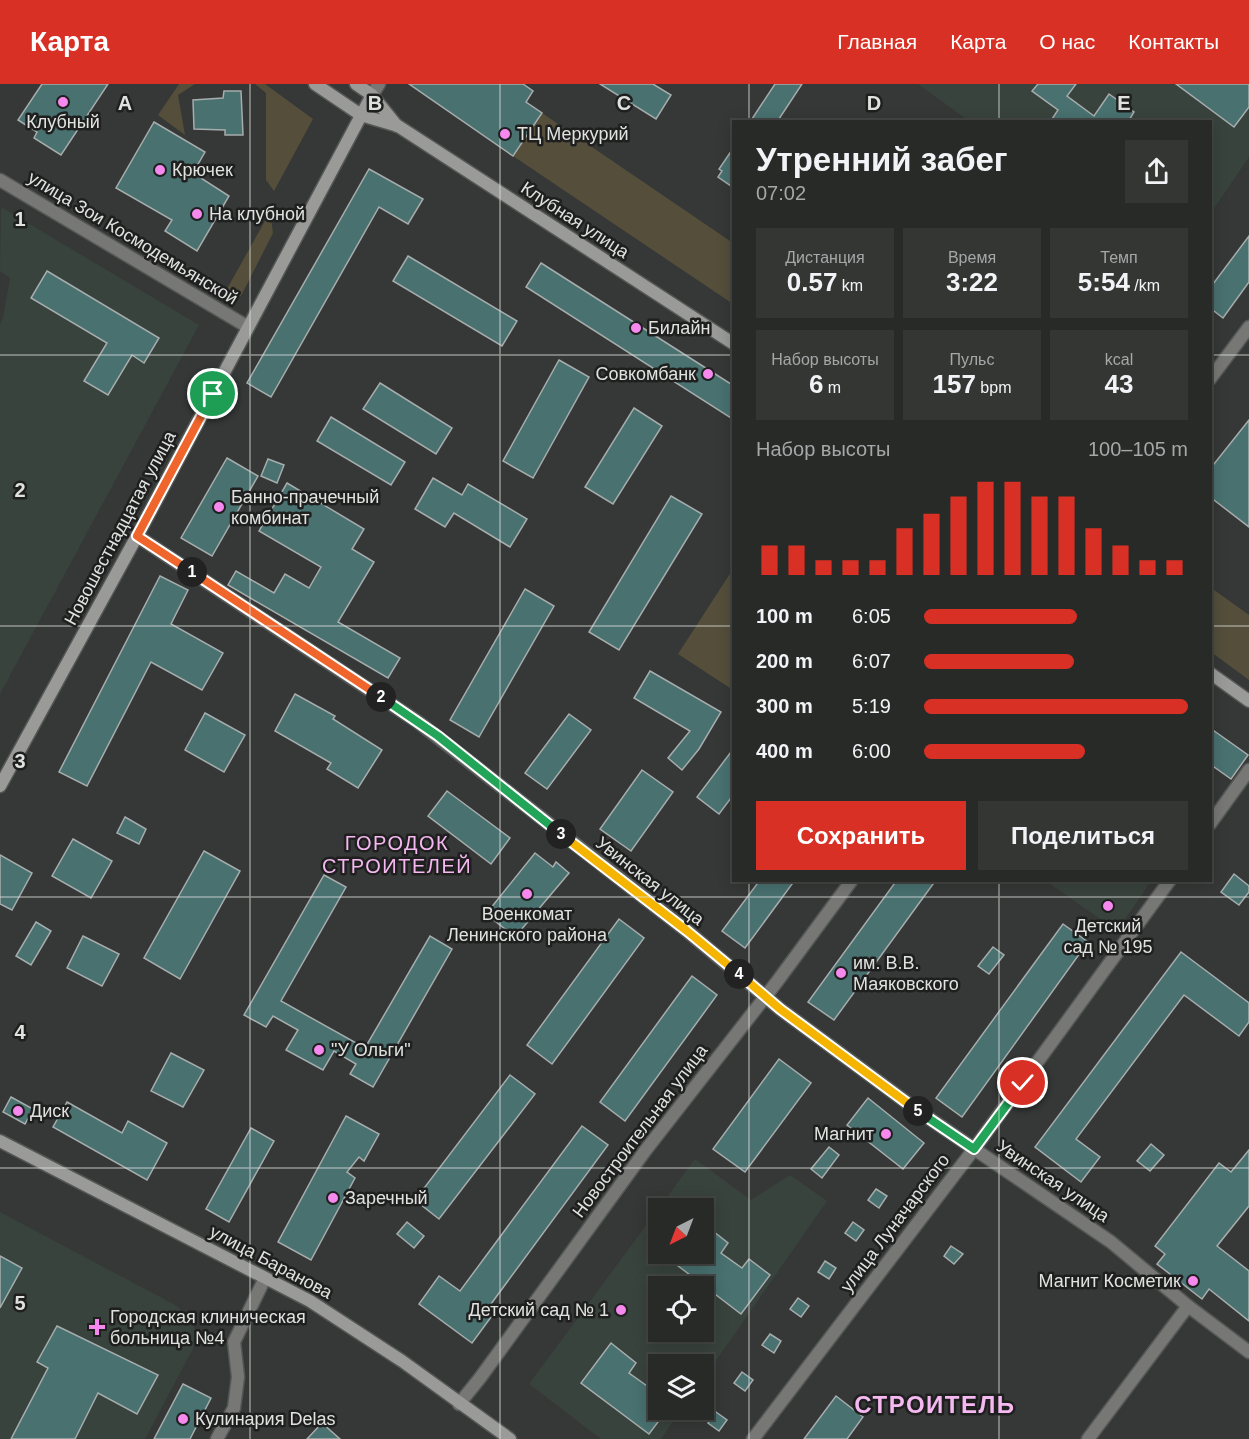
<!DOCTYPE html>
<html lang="ru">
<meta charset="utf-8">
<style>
:root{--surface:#282a28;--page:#343634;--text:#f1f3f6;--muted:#a5a7a8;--line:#444645;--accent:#d93025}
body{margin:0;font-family:Helvetica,sans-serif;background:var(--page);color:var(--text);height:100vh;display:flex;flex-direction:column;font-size:22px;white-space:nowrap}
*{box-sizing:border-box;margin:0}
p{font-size:20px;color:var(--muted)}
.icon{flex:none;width:33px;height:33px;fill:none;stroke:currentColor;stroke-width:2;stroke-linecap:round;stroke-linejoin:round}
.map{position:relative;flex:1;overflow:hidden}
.side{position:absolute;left:732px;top:36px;width:480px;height:762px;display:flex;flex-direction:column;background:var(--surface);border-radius:0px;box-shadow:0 3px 15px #0003,0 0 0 2px var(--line)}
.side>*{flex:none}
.needle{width:39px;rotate:222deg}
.fabs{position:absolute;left:648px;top:1114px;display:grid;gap:12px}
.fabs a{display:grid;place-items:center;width:66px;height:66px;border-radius:0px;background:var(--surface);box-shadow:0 3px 15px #0003,0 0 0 2px var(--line);font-size:30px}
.pin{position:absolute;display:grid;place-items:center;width:51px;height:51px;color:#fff;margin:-26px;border:3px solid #fff;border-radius:50%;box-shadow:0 2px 6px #0007}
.km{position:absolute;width:30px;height:30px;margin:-15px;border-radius:50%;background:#222;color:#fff;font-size:16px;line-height:30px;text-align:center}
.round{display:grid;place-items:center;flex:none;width:63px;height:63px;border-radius:0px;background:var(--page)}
.summary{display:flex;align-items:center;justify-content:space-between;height:102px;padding:0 24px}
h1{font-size:33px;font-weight:600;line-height:45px}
.metrics{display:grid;grid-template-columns:repeat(3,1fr);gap:9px;height:102px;padding:6px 24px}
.metrics div{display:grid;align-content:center;border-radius:0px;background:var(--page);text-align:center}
.metrics b{font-size:26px;font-weight:600}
.metrics small{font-size:16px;font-weight:400}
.metrics p{font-size:16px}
.chart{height:168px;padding:12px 24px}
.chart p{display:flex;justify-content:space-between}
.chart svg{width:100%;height:108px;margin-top:6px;stroke:var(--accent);stroke-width:6}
.action{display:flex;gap:12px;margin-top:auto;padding:12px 24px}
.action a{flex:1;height:69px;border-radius:0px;background:var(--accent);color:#fff;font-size:24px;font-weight:600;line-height:69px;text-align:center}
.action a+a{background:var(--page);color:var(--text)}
ul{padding:0 24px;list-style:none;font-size:20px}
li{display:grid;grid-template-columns:96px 72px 1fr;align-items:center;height:45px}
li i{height:15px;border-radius:8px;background:var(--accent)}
header{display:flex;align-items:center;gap:36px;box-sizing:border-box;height:84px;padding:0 30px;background:var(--accent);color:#fff}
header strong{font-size:28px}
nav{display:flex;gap:33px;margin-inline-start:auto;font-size:21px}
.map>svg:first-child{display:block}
.built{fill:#39433d;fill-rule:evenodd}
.green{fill:#544e3b}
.building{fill:#487170;stroke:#a7acac;stroke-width:1.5}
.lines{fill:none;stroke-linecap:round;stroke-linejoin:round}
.street-casing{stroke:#545755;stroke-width:15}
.secondary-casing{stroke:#545755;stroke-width:15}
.street{stroke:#777876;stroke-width:12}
.secondary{stroke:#9a9b99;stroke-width:12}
.split-1-casing{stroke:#fff;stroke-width:12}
.split-2-casing{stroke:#fff;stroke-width:12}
.split-3-casing{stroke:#fff;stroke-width:12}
.split-4-casing{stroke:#fff;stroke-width:12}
.split-5-casing{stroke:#fff;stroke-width:12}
.split-6-casing{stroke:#fff;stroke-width:12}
.split-1{stroke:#f0652b;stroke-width:8}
.split-2{stroke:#f0652b;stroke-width:8}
.split-3{stroke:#22a559;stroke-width:8}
.split-4{stroke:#f5b400;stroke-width:8}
.split-5{stroke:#f5b400;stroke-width:8}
.split-6{stroke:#22a559;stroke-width:8}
.grid{fill:none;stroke:#e0e2e0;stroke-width:1.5;stroke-opacity:0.55}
.poi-dot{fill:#f589ee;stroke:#1e1f1e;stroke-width:2}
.labels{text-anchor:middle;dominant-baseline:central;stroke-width:5;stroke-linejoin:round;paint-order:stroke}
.poi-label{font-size:18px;fill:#e0e2e0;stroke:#1e1f1e;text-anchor:start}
.street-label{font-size:18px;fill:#e0e2e0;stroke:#1e1f1e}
.neighbourhood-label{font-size:20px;letter-spacing:1.5px;fill:#f5b8f0;stroke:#1e1f1e}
.district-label{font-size:24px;font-weight:bold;letter-spacing:1.5px;fill:#f5b8f0;stroke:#1e1f1e}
.grid-label{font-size:20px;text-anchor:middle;font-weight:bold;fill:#e0e2e0;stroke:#1e1f1e;stroke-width:5;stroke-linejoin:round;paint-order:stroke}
</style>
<header>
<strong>Карта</strong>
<nav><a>Главная</a><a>Карта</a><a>О нас</a><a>Контакты</a></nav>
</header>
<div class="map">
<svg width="1249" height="1355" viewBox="0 0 1249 1355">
<rect width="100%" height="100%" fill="#353836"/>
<!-- built -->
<g class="built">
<polygon points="918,0 1249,0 1249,73 1211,129 1210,38 969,37"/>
<polygon points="1,123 199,241 0,610 0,241 3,234 10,194 0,187"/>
<polygon points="1046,797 1151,796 1151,797 1117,847"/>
<path d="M 695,1075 L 751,1116 L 790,1091 L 827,1117 L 704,1294 L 704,1281 L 658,1281 L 658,1326 L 681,1326 L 661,1355 L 601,1355 L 529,1300 ZM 658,1125 L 704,1125 L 704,1170 L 658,1170 ZM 658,1203 L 704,1203 L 704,1248 L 658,1248 Z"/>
<polygon points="0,1128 177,1222 189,1233 199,1253 145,1355 0,1355"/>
</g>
<!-- green -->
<g class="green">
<polygon points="179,0 195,0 178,11 185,51 158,31"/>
<polygon points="255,0 265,0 313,35 274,107 266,96 266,9"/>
<polygon points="542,29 733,159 733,220 513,72"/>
<path d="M 270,128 L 273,149 L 242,210 C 236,219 232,220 222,217 L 223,212 Z"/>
<polygon points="733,485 734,606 733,606 678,570"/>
<polygon points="1210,503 1249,531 1249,596 1211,568"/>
</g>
<!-- building -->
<g class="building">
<polygon points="42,0 108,0 61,71 34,54 37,48 18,36"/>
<polygon points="409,0 523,0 533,7 526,18 542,29 513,72"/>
<polygon points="600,0 653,0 671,11 656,35"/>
<polygon points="775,0 802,0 777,38 750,38"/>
<polygon points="1038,0 1076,0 1067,12 1094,32 1109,10 1134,28 1128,38 1050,38 1058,26 1032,7"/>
<polygon points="1176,0 1249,0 1249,23 1234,43"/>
<polygon points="224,7 241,7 243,51 225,51 225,46 194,45 193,16 223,14"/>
<polygon points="154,38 205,68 193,89 229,112 197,167 165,147 172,136 116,104"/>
<polygon points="734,63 734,104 718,93 722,87 719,85"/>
<polygon points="369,85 423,115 408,140 379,123 271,313 247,299"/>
<polygon points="1249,152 1249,198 1223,234 1210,224 1210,204"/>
<polygon points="408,172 517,237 502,262 393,197"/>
<polygon points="541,179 734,302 734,336 526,203"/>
<polygon points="47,187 159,254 144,279 132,271 108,311 84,297 107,259 31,214"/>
<polygon points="559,276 589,293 533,394 503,377"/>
<polygon points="380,299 452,344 436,370 363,325"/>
<polygon points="634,324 662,342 613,420 585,403"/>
<polygon points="331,333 405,378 391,401 317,357"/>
<polygon points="1249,336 1249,443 1210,413 1210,385"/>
<polygon points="227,374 258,392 212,472 181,454"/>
<polygon points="268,375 284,381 277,399 261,392"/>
<polygon points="433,394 462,411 468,400 527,435 510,463 454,429 445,443 415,425"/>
<polygon points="287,399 364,445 352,465 374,478 338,538 400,574 388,594 228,501 236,487 274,509 285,490 309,504 321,483 259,447"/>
<polygon points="671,412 702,430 619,566 589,548"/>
<polygon points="160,492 188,506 171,540 223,569 202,606 151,578 87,702 59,688"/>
<polygon points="525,505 554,522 479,653 450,636"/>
<polygon points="650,587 721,628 699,665 682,686 668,674 690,647 634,614"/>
<polygon points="295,610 335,632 333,635 382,666 358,704 327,685 331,679 275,647"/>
<polygon points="205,629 245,651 224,688 185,666"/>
<polygon points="569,630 591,646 547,705 525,689"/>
<polygon points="1210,644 1248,671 1231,695 1210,680"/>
<polygon points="734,664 734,710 719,730 697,713"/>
<polygon points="642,686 673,708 631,767 600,745"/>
<polygon points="447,707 510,754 491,780 428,732"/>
<polygon points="125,733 146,745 139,760 117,749"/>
<polygon points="73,755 112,777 91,814 52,792"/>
<polygon points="204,767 240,787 180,895 144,874"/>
<polygon points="535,769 553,783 556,778 569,789 515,853 486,830"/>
<polygon points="0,771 32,789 12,826 0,820"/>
<polygon points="1234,790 1249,802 1249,808 1239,821 1221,808"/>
<polygon points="324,791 346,803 281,917 365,964 430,852 452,865 373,1003 350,990 356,980 334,967 323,986 286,966 298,946 273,932 266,943 244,931"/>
<polygon points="760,796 795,796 745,864 722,847"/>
<polygon points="897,796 936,796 834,936 808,918"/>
<polygon points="619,835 644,854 552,980 527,961"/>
<polygon points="36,838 51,847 31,881 16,872"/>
<polygon points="1063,840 1088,858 962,1033 936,1014"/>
<polygon points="83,852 119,870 102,902 67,884"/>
<polygon points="993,863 1004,871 989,890 978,882"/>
<polygon points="1181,868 1249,919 1249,938 1239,952 1184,911 1076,1055 1100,1073 1081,1098 1035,1063"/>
<polygon points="692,892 717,911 625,1037 600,1018"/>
<polygon points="171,969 204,986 183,1023 151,1007"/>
<polygon points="779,975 811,999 745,1088 713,1065"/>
<polygon points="510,991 535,1010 439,1135 415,1116"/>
<polygon points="11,1013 33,1025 25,1040 3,1028"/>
<polygon points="868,1014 924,1059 903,1085 847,1041"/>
<polygon points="67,1018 122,1049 128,1037 167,1059 147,1096 53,1043"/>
<polygon points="346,1032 379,1050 364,1077 359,1073 347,1088 355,1094 311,1176 278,1158"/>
<polygon points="582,1042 608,1061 488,1224 494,1229 472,1259 419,1220 439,1192 460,1207"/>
<polygon points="251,1044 274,1057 229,1138 206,1125"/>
<polygon points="1151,1060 1164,1071 1150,1087 1137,1077"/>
<polygon points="829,1063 839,1071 822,1094 811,1085"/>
<polygon points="1249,1066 1249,1122 1217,1162 1249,1187 1249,1237 1209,1205 1202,1215 1157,1180 1165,1170 1155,1162 1219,1079 1231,1088"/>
<polygon points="876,1105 887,1112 879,1124 868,1116"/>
<polygon points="407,1138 424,1152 414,1164 397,1150"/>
<polygon points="853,1138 864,1146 856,1157 845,1149"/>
<polygon points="704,1140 728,1159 721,1169 742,1184 749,1175 770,1191 741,1230 673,1178 679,1170 704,1170"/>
<polygon points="951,1162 963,1170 954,1180 944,1172"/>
<polygon points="0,1172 22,1184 0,1224"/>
<polygon points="825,1177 836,1184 829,1195 818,1188"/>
<polygon points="798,1214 809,1222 801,1233 790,1225"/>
<polygon points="57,1242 158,1291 137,1330 98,1309 75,1355 11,1355 48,1284 37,1278"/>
<polygon points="770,1250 781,1257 774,1269 762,1261"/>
<polygon points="611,1259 636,1279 629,1289 650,1304 658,1293 658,1326 667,1326 649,1350 581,1299"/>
<polygon points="742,1288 753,1296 745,1307 734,1299"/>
<polygon points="183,1300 211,1314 190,1355 154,1355"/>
<polygon points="836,1312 863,1333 847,1355 804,1355"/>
<polygon points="716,1328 727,1336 719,1347 708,1339"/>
<polygon points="322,1339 340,1355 307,1355"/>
</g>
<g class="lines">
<defs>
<g id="street">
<polyline points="372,11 379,0"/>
<polyline points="0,96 248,243"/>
<polyline points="1210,295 1249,243"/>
<polyline points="137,452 418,638 687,847 780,925 917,1026 1111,1158 1188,1222 1249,1268"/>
<polyline points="1210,740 1249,686"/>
<polyline points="459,1320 480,1294 645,1067 776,899 852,796"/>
<polyline points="217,1355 234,1324 238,1293 234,1258 265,1194"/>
<polyline points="753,1355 974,1065 1170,796"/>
<polyline points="1088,1355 1188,1222"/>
</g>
<g id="secondary">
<polyline points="315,0 361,31 398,42 734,260"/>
<polyline points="356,0 372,11 397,42"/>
<polyline points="1210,589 1249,617"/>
<polyline points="0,702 137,452 372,11"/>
<polyline points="0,1057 310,1217 402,1277 510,1355"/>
</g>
</defs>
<!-- street casing -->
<use href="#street" class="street-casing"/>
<!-- secondary casing -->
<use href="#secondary" class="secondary-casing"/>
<!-- street -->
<use href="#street" class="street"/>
<!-- secondary -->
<use href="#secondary" class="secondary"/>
</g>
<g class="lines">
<defs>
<polyline id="split-1" points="192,488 137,452 213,310"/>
<polyline id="split-2" points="192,488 381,613"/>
<polyline id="split-3" points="381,613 438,652 561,750"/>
<polyline id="split-4" points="561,750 687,847 739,890"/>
<polyline id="split-5" points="739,890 780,925 918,1027"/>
<polyline id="split-6" points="918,1027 974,1065 1023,999"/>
</defs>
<!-- split-1 casing -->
<use href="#split-1" class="split-1-casing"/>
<!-- split-2 casing -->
<use href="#split-2" class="split-2-casing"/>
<!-- split-3 casing -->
<use href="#split-3" class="split-3-casing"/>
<!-- split-4 casing -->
<use href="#split-4" class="split-4-casing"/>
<!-- split-5 casing -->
<use href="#split-5" class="split-5-casing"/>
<!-- split-6 casing -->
<use href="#split-6" class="split-6-casing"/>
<!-- split-1 -->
<use href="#split-1" class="split-1"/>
<!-- split-2 -->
<use href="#split-2" class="split-2"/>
<!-- split-3 -->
<use href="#split-3" class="split-3"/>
<!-- split-4 -->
<use href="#split-4" class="split-4"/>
<!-- split-5 -->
<use href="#split-5" class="split-5"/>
<!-- split-6 -->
<use href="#split-6" class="split-6"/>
</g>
<!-- grid -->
<path class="grid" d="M 250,0 L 250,1355M 500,0 L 500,1355M 749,0 L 749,38M 999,0 L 999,38M 0,271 L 734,271M 1210,271 L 1249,271M 0,542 L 734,542M 1210,542 L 1249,542M 749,796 L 749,1355M 999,796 L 999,1355M 0,813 L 1249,813M 0,1084 L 1249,1084"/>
<!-- markers -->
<g class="poi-dot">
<circle cx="63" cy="18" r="6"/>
<circle cx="505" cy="50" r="6"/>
<circle cx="160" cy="86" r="6"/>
<circle cx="197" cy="130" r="6"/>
<circle cx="636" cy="244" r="6"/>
<circle cx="708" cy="290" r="6"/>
<circle cx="219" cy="423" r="6"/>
<circle cx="527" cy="810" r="6"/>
<circle cx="1108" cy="822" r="6"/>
<circle cx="841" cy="889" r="6"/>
<circle cx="319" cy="966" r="6"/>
<circle cx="18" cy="1027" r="6"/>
<circle cx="886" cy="1050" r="6"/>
<circle cx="333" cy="1114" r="6"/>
<circle cx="1193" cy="1197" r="6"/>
<circle cx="621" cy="1226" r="6"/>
<path d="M94 1234h6v6h6v6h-6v6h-6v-6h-6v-6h6z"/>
<circle cx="183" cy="1335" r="6"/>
</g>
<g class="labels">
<!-- poi labels -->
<g class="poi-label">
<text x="63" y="38" text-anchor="middle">Клубный</text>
<text x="517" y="50">ТЦ Меркурий</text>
<text x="172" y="86">Крючек</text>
<text x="209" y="130">На клубной</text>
<text x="648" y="244">Билайн</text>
<text x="696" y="290" text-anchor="end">Совкомбанк</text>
<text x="231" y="413">Банно-прачечный<tspan x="231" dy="21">комбинат</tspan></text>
<text x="527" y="830" text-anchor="middle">Военкомат<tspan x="527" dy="21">Ленинского района</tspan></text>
<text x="1108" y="842" text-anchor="middle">Детский<tspan x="1108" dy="21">сад № 195</tspan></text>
<text x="853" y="879">им. В.В.<tspan x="853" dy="21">Маяковского</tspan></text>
<text x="331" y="966">"У Ольги"</text>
<text x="30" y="1027">Диск</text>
<text x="874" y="1050" text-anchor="end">Магнит</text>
<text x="345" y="1114">Заречный</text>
<text x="1181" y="1197" text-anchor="end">Магнит Косметик</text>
<text x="609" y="1226" text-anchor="end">Детский сад № 1</text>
<text x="110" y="1233">Городская клиническая<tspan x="110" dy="21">больница №4</tspan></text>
<text x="195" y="1335">Кулинария Delas</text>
</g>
<!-- street labels -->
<g class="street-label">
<text transform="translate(575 136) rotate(33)">Клубная улица</text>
<text transform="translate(133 154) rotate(31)">улица Зои Космодемьянской</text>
<text transform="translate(120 444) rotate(-62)">Новошестнадцатая улица</text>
<text transform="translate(650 797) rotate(38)">Увинская улица</text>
<text transform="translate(640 1047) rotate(-53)">Новостроительная улица</text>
<text transform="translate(1053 1097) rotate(34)">Увинская улица</text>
<text transform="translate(895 1139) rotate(-53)">улица Луначарского</text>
<text transform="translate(271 1178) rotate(28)">улица Баранова</text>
</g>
<!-- neighbourhood labels -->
<g class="neighbourhood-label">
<text x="397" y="759">ГОРОДОК<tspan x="397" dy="23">СТРОИТЕЛЕЙ</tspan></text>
</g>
<!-- district labels -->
<g class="district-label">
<text x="935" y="1320">СТРОИТЕЛЬ</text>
</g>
</g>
<g class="grid-label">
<text x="125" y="26">A</text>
<text x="375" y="26">B</text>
<text x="624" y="26">C</text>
<text x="874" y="26">D</text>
<text x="1124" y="26">E</text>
<text x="20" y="142">1</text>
<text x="20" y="413">2</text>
<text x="20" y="684">3</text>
<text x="20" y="955">4</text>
<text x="20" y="1226">5</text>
</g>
</svg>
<div class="fabs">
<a><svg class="needle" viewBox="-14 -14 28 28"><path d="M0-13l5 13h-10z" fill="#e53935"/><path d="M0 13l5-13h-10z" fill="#a5a7a8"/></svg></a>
<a><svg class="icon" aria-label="locate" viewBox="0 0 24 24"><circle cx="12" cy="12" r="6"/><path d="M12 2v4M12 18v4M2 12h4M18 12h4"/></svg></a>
<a><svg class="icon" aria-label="layers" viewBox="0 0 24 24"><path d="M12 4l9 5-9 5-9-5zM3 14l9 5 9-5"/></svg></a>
</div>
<div class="pin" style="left:213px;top:310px;background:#1e9e55"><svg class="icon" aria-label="arrive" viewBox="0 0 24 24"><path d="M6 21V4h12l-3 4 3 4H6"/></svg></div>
<div class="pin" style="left:1023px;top:999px;background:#d93025"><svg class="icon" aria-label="check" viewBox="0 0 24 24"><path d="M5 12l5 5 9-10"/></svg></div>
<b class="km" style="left:192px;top:488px">1</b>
<b class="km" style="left:381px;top:613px">2</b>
<b class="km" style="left:561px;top:750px">3</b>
<b class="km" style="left:739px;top:890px">4</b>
<b class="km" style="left:918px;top:1027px">5</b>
<section class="side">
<div class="summary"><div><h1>Утренний забег</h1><p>07:02</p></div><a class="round"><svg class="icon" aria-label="share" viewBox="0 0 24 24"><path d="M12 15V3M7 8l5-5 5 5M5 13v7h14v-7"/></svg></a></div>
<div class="metrics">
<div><p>Дистанция</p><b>0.57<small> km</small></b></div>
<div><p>Время</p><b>3:22</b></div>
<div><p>Темп</p><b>5:54<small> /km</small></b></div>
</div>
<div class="metrics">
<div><p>Набор высоты</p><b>6<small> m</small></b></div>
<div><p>Пульс</p><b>157<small> bpm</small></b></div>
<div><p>kcal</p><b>43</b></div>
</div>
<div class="chart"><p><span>Набор высоты</span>100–105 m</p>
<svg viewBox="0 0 160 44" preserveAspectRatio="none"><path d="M5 44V32M15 44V32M25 44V38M35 44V38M45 44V38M55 44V25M65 44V19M75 44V12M85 44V6M95 44V6M105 44V12M115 44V12M125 44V25M135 44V32M145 44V38M155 44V38"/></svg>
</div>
<ul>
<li><b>100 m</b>6:05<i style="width:58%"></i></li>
<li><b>200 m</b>6:07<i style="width:57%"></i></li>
<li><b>300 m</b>5:19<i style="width:100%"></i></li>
<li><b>400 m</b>6:00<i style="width:61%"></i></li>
</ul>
<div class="action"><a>Сохранить</a><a>Поделиться</a></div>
</section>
</div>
